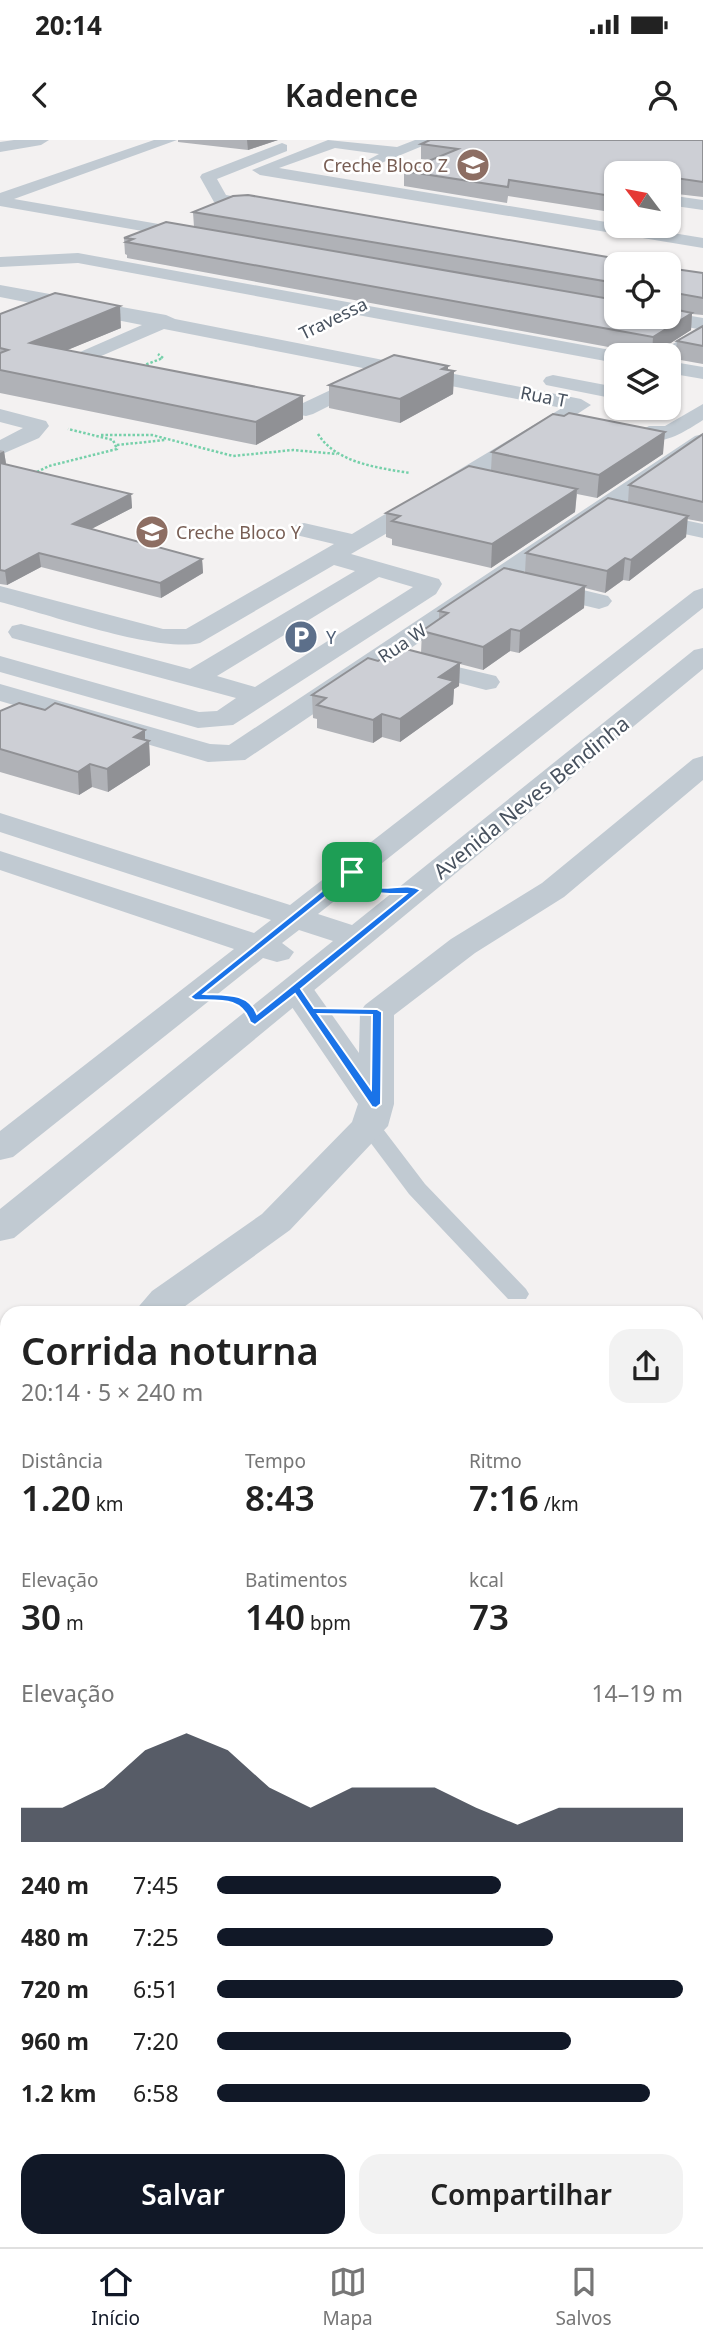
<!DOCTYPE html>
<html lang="pt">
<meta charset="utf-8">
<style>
:root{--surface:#fff;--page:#f2f2f2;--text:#222;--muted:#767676;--line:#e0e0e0;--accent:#111827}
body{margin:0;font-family:"Noto Sans",sans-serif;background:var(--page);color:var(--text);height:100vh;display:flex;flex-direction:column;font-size:26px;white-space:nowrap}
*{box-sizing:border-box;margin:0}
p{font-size:23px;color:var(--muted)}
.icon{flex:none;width:38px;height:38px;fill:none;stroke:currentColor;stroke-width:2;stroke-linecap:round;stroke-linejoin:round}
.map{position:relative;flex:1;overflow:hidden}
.panel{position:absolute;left:0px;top:1166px;width:704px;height:942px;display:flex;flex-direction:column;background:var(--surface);border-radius:21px 21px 0 0;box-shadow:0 2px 5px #0004}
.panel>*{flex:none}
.needle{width:46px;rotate:302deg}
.tools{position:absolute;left:604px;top:21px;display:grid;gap:14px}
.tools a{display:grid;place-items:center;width:77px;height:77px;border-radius:14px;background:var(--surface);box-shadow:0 2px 5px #0004;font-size:35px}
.pin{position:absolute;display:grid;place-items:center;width:60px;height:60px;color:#fff;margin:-30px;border-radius:14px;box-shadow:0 4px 10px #0006}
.round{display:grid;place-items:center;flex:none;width:74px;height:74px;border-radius:21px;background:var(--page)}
.summary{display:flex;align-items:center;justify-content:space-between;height:119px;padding:0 21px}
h1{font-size:38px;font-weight:600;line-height:52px}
.figures{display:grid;grid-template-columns:repeat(3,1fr);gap:10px;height:119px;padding:7px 21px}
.figures div{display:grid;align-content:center}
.figures b{font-size:35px;font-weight:600}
.figures small{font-size:19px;font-weight:400}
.figures p{font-size:19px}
.chart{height:196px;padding:14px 21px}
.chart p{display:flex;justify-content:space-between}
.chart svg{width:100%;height:126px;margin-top:7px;fill:var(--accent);opacity:.7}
.cta{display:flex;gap:14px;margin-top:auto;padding:14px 21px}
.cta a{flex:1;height:80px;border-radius:21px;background:var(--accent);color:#fff;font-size:28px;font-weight:600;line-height:80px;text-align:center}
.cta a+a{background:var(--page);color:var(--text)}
ul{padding:0 21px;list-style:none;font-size:23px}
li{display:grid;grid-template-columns:112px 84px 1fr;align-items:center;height:52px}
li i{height:18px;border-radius:9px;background:var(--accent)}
.status{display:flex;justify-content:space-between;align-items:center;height:49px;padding:0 35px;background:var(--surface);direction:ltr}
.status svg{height:19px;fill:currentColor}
header{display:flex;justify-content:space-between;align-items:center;height:91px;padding:0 21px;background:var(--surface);font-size:32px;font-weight:600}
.dock{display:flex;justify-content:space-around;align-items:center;height:98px;border-top:2px solid var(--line);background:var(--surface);font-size:19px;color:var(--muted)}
.dock a{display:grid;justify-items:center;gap:4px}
.dock .active{color:var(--accent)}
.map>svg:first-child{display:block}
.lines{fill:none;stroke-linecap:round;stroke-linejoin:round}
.path{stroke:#76d0aa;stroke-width:2.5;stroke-dasharray:2.5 2;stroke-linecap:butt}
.service{fill:#c1cad2;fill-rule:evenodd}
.minor{fill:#c1cad2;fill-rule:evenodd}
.tertiary{fill:#c1cad2;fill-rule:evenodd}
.wall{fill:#b0b2b7}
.shaded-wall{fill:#909195}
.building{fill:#cdcfd5;stroke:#909195;stroke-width:2}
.route{fill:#1a73e8;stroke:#fff;stroke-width:2;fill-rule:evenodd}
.labels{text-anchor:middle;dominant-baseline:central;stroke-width:5;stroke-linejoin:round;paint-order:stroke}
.far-education-label{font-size:18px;fill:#785e54;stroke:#fff;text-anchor:end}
.far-street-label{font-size:18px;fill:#48525f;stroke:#fff}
.far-service-label{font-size:18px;fill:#4e5e75;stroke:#fff;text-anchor:start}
.street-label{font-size:21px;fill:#48525f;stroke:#fff}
</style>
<div class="status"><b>20:14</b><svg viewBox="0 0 49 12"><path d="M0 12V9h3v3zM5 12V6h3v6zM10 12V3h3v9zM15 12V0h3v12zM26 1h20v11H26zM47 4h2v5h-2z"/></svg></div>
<header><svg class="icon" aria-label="back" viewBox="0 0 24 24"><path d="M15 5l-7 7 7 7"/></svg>Kadence<svg class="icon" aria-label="person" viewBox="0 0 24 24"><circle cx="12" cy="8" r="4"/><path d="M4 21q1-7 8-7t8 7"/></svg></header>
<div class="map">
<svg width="703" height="2107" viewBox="0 0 703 2107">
<rect width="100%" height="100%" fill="#f3f1f1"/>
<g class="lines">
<!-- path -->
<g class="path">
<polyline points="142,226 163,218 158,214"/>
<path d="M 318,294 C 336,323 379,328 410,333"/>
<polyline points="101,295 152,295 233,316 293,310 337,314"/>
<polyline points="117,305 165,300"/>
<polyline points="33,334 49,326 117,309 113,300 68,289"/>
</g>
<!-- service -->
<polygon class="service" points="369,979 377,981 425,1044 526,1149 529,1154 526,1159 508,1159 409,1054 358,986"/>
<!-- minor -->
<g class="minor">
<polygon points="14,0 49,0 41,5 0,12 0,2"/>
<polygon points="154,0 177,0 14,59 205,92 211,93 214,97 211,101 205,102 0,66 0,53"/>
<polygon points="328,0 397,7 415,0 437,0 374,26 366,21 379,14 335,8 279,28 703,98 703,108 260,35 252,30"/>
<polygon points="282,3 287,5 287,11 217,39 226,55 280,65 280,73 214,62 200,37 202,34"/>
<polygon points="668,55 703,60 703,70 668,65"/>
<polygon points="78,113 616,211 625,215 616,215 616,223 78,123 0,127 0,117"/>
<path d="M 0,145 L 166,175 L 175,179 L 581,259 L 591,265 L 453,355 L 351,414 L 439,439 L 442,444 L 436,454 L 233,585 L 198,588 L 0,532 L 0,516 L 199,572 L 217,571 L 236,558 L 12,498 L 8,492 L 12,486 L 21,484 L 190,529 L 355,431 L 334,425 L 200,503 C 157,513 48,474 0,462 L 0,446 L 163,489 L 186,489 L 334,404 L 296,395 L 292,390 L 296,385 L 304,383 L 352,394 L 562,268 L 381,232 L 384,236 L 381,240 L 313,274 L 306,276 L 251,267 L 244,265 L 241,261 L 244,257 L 251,255 L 303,263 L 373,230 L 164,189 L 71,229 L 61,223 L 64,219 L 142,185 L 0,157 ZM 379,437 L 413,447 L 255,547 L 217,536 Z"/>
<polygon points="668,172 703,178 703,190 655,181 652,177 668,177"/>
<polygon points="695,191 703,194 702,201 671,219 668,220 668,215 654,215"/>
<polygon points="668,221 703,227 703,239 668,233"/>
<polygon points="553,235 616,247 616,259 546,245 543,241 546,237"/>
<path d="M 703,264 L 703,280 C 687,290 655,313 638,292 L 649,286 L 665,286 Z"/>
<polygon points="0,269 46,281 49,286 39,298 0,315 0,300 23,288 0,282"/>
<polygon points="703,294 703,311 402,514 496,536 500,542 496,548 486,550 398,527 395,519 245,620 208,622 0,561 0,544 210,604 229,605 695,296"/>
<polygon points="637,370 703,384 703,398 629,382 625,377 629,372"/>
<polygon points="533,438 608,456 612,461 608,466 599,469 524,451 520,446 524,441"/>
<polygon points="703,616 703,640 564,757 475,813 394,875 394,964 388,986 290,1090 177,1172 134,1172 152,1151 262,1074 352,982 358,964 279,848 284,841 296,838 308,841 359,913 360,872 365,865 451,799 542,743 693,619"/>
<polygon points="7,1306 7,1342 0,1344 0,1308"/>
</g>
<!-- tertiary -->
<polygon class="tertiary" points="703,448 703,468 318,774 352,785 694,510 703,508 703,529 14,1098 0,1101 0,1069 333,801 299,790 282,803 294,812 289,819 277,822 263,818 13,1017 0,1020 0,991 234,809 0,730 0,711 254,793 271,780 0,692 0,673 290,765 694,451"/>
</g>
<!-- wall -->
<g class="wall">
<polygon points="178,0 278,0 248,10 178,2"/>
<polygon points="703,0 703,57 668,53 668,33 616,33 604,71 508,56 507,63 404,46 404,31 431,20 421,19 421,4"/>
<polygon points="193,72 616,124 616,177 668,177 668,128 703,133 703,175 692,174 691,190 652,215 127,118 127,115 125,114 124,98 194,87"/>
<polygon points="0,174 121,188 67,210 303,279 256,305 0,253"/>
<polygon points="703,186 703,224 675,219 677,201"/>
<polygon points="448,230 454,231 453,254 400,283 329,268 329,245"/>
<polygon points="703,294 703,382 687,379 686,397 629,441 623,440 605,453 585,448 584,468 519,513 510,511 483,530 460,524 459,546 454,549 453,564 400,602 382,597 373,603 317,588 317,579 313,578 312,555 378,521 421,513 422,491 439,480 439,471 525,433 526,413 628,363 629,345"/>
<polygon points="0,310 4,311 6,324 5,324 131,354 132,368 91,389 202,419 203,433 161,458 41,427 7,445 0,444"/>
<polygon points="492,312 663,314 597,358 577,354 575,372 491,428 392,405 392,399 386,397 386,373 491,330"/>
<polygon points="0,571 149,601 150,625 108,652 92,647 79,655 0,632"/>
</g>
<!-- shaded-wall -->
<g class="shaded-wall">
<polygon points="247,0 278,0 248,10"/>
<polygon points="616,50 616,65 604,71 605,55"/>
<polygon points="120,166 121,188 31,225 30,203"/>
<polygon points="692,173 691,190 652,215 653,197"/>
<polygon points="448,226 448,235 454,231 453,254 400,283 400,259"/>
<polygon points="303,256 303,279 256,305 256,282"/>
<polygon points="665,292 663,314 597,358 599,335"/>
<polygon points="4,311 6,324 0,327 0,313"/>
<polygon points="577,349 575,372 491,428 492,404"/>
<polygon points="131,354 132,368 74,398 73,384"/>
<polygon points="688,376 686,397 629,441 631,420"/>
<polygon points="39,413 41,427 7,445 5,431"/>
<polygon points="625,418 623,440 605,453 607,431"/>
<polygon points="202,419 203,433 161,458 160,443"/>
<polygon points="585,446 584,468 519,513 520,491"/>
<polygon points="511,489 510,511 483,530 483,507"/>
<polygon points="460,523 459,546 454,549 453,564 400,602 400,579 439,537"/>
<polygon points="382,574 382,597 373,603 373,580"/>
<polygon points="145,590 145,604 149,601 150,625 108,652 107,629 134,597"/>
<polygon points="90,624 92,647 79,655 78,632"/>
</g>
<!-- building -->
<g class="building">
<polygon points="430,0 703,0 703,42 668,37 668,33 616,33 616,50 605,55 509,40 508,47 404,31 458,9 421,4"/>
<polygon points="248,55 648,124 616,124 616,143 193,72 233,56"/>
<polygon points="166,82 616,160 616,177 668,177 668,168 692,173 653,197 126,102 133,99 124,98"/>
<polygon points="668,128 703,133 703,158 670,152 668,154"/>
<polygon points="55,153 120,166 30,203 303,256 256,282 0,230 0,213 8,210 0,208 0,174"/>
<polygon points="703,186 703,206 677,201"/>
<polygon points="394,215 448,226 442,229 454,231 400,259 329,245"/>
<polygon points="569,273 665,292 599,335 492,312 553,274 564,276"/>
<polygon points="703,294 703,362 629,345"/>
<polygon points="0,323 131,354 73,384 202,419 160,443 39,413 5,431 0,430"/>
<polygon points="469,326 577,349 492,404 392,381 400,376 386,373"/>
<polygon points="608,358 688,376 631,420 625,418 607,431 526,413"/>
<polygon points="504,428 585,446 520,491 511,489 483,507 422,491 448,473 439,471"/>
<polygon points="398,507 460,523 439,537 454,541 400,579 382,574 373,580 317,565 326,558 312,555 368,518 378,521"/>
<polygon points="19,563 45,570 55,563 145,590 134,597 149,601 107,629 90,624 78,632 0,609 0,571"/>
</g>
<!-- route -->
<path class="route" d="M 348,730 L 355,730 C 370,763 400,738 421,750 L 301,849 L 314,868 L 377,869 L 382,872 L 381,964 L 376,968 L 372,967 L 295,854 L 255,885 L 250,882 C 241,856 218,861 195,860 L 190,857 ZM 349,738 C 361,756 387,754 406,754 L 257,874 C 248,852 225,855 204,854 ZM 318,874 L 372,875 L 371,949 Z"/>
<!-- icons -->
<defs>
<symbol id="school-disc" viewBox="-11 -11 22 22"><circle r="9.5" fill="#8d6e63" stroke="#fff"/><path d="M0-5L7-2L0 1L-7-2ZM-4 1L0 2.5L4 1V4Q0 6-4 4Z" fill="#fff"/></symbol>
<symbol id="parking-disc" viewBox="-11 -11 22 22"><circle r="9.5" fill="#5c6f8a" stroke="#fff"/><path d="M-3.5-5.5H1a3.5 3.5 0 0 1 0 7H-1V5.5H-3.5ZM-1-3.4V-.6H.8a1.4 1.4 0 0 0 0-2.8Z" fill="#fff"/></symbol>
</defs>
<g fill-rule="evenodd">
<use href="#school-disc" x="454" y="6" width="38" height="38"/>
<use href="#school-disc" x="133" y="373" width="38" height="38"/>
<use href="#parking-disc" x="282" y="478" width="38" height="38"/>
</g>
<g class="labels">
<!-- far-education labels -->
<g class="far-education-label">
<text x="448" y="25">Creche Bloco Z</text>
<text x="176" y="392" text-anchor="start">Creche Bloco Y</text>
</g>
<!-- far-street labels -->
<g class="far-street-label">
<text transform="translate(333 178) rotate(-26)">Travessa</text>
<text transform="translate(544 256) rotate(11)">Rua T</text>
<text transform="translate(402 503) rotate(-34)">Rua W</text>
</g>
<!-- far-service labels -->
<g class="far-service-label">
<text x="326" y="497">Y</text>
</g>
<!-- street labels -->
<g class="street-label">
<text transform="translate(531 657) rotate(-39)">Avenida Neves Bendinha</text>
</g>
</g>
</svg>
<div class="tools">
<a><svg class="needle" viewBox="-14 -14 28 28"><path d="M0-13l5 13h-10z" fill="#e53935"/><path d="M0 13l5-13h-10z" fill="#767676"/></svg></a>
<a><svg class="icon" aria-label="locate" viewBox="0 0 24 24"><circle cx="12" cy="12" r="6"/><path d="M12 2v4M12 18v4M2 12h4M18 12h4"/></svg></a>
<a><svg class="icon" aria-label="layers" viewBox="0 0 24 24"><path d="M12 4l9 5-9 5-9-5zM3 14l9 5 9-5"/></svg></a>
</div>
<div class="pin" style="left:352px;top:732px;background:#1e9e55"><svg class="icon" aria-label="arrive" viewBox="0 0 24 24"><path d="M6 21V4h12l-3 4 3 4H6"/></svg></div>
<section class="panel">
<div class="summary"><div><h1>Corrida noturna</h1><p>20:14 · 5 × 240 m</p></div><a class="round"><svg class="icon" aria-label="share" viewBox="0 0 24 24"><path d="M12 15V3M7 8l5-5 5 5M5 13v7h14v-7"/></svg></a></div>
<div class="figures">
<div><p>Distância</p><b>1.20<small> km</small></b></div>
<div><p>Tempo</p><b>8:43</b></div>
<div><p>Ritmo</p><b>7:16<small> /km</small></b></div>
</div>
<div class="figures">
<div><p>Elevação</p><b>30<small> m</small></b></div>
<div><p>Batimentos</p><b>140<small> bpm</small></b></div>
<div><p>kcal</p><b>73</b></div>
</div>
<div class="chart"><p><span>Elevação</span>14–19 m</p>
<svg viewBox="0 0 160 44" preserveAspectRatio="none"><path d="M0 44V32L10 32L20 25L30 12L40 6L50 12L60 25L70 32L80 25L90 25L100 25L110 32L120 38L130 32L140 32L150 32L160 32V44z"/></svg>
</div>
<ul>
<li><b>240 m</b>7:45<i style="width:61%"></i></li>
<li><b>480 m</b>7:25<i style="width:72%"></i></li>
<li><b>720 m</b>6:51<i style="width:100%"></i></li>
<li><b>960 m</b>7:20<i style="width:76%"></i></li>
<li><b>1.2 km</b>6:58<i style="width:93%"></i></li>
</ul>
<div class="cta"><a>Salvar</a><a>Compartilhar</a></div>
</section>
</div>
<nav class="dock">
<a class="active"><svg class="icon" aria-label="home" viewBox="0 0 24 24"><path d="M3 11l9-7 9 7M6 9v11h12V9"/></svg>Início</a>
<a><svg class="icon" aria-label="map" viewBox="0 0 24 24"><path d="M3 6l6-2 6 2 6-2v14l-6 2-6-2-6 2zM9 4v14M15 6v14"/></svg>Mapa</a>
<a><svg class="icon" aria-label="saved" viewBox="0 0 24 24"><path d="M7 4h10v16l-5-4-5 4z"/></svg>Salvos</a>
</nav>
